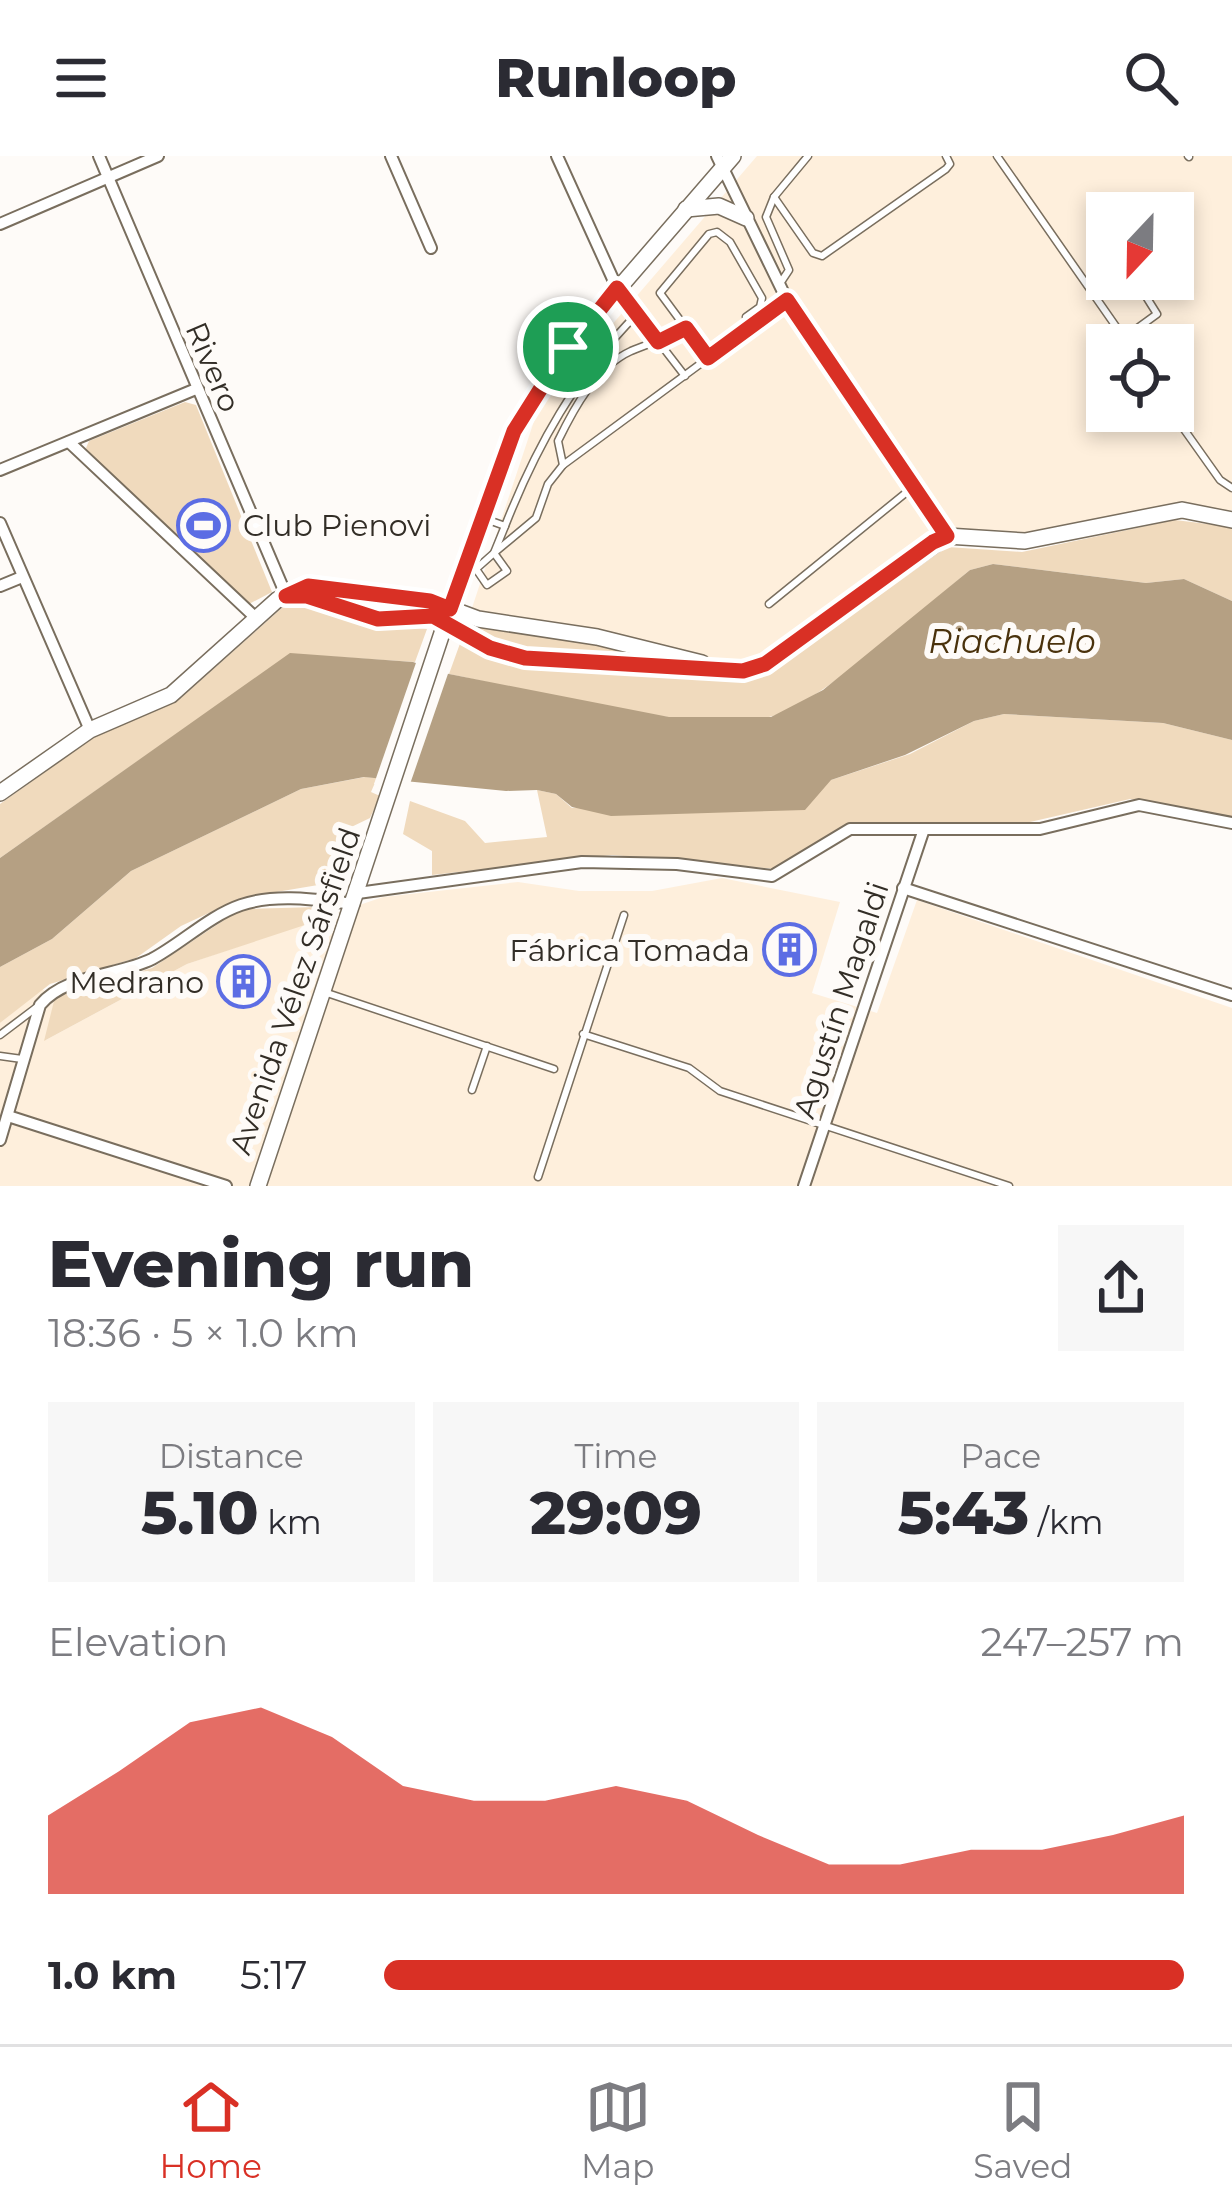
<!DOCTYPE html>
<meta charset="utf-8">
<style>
:root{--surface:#fff;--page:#f7f7f7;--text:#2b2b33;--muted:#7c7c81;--line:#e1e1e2;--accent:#d93025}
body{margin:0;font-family:Montserrat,sans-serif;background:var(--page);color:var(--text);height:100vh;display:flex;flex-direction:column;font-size:45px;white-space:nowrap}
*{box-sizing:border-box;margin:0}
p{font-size:39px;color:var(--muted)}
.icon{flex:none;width:66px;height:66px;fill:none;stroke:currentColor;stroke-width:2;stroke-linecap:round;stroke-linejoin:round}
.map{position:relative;height:1030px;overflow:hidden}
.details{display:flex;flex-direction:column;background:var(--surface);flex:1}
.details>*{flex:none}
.needle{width:78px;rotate:202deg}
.fabs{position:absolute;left:1086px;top:36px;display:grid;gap:24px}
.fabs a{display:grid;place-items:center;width:108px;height:108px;border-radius:0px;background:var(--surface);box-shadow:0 6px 18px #0003;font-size:60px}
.pin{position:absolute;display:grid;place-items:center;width:102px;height:102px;color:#fff;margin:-51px;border:6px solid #fff;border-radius:50%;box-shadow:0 3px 12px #0007}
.round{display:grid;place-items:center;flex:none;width:126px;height:126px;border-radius:0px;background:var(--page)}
.overview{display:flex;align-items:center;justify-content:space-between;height:204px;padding:0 48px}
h1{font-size:66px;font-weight:800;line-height:90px}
.figures{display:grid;grid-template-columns:repeat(3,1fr);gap:18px;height:204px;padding:12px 48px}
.figures div{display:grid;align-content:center;border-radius:0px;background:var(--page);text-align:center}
.figures b{font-size:60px;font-weight:800}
.figures small{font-size:33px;font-weight:400}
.figures p{font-size:33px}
.chart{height:336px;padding:24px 48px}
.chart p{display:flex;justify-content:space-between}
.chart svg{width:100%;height:216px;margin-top:12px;fill:var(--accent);opacity:.7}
ul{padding:0 48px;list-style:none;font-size:39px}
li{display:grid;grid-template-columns:192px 144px 1fr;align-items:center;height:90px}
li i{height:30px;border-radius:15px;background:var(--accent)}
header{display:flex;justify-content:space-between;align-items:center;height:156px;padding:0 48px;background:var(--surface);font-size:54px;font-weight:800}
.tabs{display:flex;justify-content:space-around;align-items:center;height:168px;border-top:3px solid var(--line);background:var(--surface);font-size:33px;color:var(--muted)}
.tabs a{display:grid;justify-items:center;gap:6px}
.tabs .on{color:var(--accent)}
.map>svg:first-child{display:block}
.built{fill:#feefdc;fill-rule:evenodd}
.green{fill:#f0dabd}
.water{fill:#b5a083}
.pier{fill:#fefbf8}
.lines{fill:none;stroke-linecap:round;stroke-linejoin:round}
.lane-casing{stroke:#796e5e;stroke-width:9}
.street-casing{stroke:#796e5e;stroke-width:14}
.secondary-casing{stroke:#796e5e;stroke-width:18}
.lane{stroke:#fff;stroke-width:6}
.street{stroke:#fff;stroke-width:10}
.secondary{stroke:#fff;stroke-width:15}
.route-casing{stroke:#fff;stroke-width:24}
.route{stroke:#d93025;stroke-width:15}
.labels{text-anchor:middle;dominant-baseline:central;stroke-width:12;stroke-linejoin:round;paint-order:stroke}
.street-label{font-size:30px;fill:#322d26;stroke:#fefbf8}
.poi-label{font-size:30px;fill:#322d26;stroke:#fefbf8;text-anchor:end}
.water-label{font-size:33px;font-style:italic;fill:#4a320c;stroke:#fefbf8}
</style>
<header><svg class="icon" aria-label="menu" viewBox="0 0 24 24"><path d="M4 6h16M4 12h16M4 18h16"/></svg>Runloop<svg class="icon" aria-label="search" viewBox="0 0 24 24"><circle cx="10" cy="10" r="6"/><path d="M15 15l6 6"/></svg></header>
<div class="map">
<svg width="1232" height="1030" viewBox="0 0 1232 1030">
<rect width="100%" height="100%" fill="#fefbf8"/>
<!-- built -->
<g class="built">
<path d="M 757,0 L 1232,0 L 1232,354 L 1024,392 L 957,386 L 942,388 L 767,513 L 462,482 L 537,256 ZM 1107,57 L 1173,57 L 1173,123 L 1107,123 ZM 1107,189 L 1173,189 L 1173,255 L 1107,255 Z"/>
<polygon points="722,722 840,746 812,837 877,857 917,744 1232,852 1232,1030 0,1030 0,867 42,833 55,841 46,884 187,808 383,741 518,726 579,735 652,735"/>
</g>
<!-- green -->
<g class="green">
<polygon points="185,246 196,249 272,436 249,448 90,301 86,292 89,285"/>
<path d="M 1175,364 L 1232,371 L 1232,445 L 1184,423 L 1146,427 L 993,408 L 970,414 C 926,450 819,550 769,561 C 687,578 534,535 449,518 L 462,482 L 486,497 L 755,520 L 775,512 L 947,391 L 1022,396 Z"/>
<polygon points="293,434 377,440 735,515 512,499 457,471 402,462"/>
<polygon points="299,445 371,466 427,473 415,506 290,498 0,702 0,648 93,582 181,542 283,451"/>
<polygon points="1004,558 1163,567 1232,584 1232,661 1130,643 1017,669 852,666 776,713 612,699 432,719 432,695 403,678 410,645 465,665 485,687 547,681 537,634 556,638 572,652 831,624 910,598 974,565"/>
<polygon points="365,621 377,622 371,636 380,640 370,662 343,675 342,701 349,710 342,725 241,742 181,770 136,802 50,828 0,867 0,811 52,783 131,715 301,633"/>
<polygon points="317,751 324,758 317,765 187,808 44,885 55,841 152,812 236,756 248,753"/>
</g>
<!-- water -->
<polygon class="water" points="993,408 1146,427 1184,423 1232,445 1232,584 1163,567 1004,558 974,565 905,599 831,624 805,654 611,660 572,651 556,638 537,634 506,635 364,621 301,633 131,715 52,783 0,811 0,702 290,497 413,506 449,518 669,561 771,561 823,534 970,414"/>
<!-- pier -->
<polygon class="pier" points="418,501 450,512 409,631 374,628"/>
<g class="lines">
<defs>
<g id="lane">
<polyline points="997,0 1124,182 1157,158 1135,123"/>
<polyline points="1188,0 1189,1"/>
<polyline points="774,41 813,97 822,100 946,13 950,8 946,0"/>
<polyline points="779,129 789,114 766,61 774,41 808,0"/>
<polyline points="621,137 685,220"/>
<polyline points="708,202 660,137 709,78 717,76 730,86 762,142 760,151 746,161"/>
<polyline points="1171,255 1220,324 1232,332"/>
<path d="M 563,309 L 558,285 C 574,252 596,211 631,195 C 650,187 668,182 686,172"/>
<path d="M 505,370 C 537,289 575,221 637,158"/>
<polyline points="476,413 487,429 507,415 494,397 536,362 548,328 563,309 787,144"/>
<polyline points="476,413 494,397 505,370 483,362"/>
<polyline points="769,448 913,331"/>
<polyline points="327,837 554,913"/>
<polyline points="583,878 689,912 720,935 1009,1030"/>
<polyline points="0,879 37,851"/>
<polyline points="0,900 22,903"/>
<polyline points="472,934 487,890"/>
<polyline points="538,1021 624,759"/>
</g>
<g id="street">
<polyline points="99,0 286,439"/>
<polyline points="391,0 431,92"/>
<polyline points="557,0 617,132"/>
<polyline points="717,0 787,144 947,380"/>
<polyline points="0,68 158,0"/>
<polyline points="69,286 257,463"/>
<polyline points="0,314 196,233"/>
<polyline points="0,367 90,574"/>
<polyline points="0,430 22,421"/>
<polyline points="903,732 1232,839"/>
<polyline points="358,737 582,706 677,708 772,720 850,673 1040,673 1139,649 1232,667"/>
<polyline points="8,960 226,1030"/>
<path d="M 0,984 L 40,849 C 66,818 118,820 152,803 C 182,787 209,760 241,749 C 276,737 318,744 354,748"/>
<polyline points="804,1030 924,673"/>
</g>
<g id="secondary">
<polyline points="686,53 719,50 746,62"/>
<polyline points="286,439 307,439 378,463 433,460 490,492 525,501 743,515 765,508 947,380 1025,385 1182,354 1232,364"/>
<polyline points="0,637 90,574 171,539 277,444 300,432 430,445 478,463 597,481 702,507"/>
<polyline points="258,1030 446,465 514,275 568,191 733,0"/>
</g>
</defs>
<!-- lane casing -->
<use href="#lane" class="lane-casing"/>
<!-- street casing -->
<use href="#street" class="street-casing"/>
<!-- secondary casing -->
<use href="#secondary" class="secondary-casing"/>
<!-- lane -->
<use href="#lane" class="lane"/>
<!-- street -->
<use href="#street" class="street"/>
<!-- secondary -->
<use href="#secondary" class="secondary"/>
</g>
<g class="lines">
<defs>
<polygon id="route" points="617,132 658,186 686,172 708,202 787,144 947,380 933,386 765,508 743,515 525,502 490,492 433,460 378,463 307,440 286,440 308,430 430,445 450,453 514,275 555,210"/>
</defs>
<!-- route casing -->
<use href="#route" class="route-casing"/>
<!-- route -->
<use href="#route" class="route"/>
</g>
<!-- icons -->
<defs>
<symbol id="stadium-ring" viewBox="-11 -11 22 22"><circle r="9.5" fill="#fefbf8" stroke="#5c6de4" stroke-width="1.5"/><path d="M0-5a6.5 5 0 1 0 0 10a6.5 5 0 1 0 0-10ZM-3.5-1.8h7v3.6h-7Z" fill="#5c6de4"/></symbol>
<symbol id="building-ring" viewBox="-11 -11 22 22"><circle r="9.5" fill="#fefbf8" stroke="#5c6de4" stroke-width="1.5"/><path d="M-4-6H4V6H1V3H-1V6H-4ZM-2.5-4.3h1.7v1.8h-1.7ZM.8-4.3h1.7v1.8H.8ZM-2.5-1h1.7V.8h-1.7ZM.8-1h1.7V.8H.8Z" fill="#5c6de4"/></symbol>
</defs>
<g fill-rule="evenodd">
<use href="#stadium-ring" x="174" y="340" width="59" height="59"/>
<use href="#building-ring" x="760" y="764" width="59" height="59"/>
<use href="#building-ring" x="214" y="796" width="59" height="59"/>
</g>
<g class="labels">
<!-- street labels -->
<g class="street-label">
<text transform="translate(213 211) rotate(67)">Rivero</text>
<text transform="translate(295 835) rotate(-71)">Avenida Vélez Sársfield</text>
<text transform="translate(841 844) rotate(-72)">Agustín Magaldi</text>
</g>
<!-- poi labels -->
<g class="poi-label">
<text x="243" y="369" text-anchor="start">Club Pienovi</text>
<text x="750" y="794">Fábrica Tomada</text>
<text x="204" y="826">Medrano</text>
</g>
<!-- water labels -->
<g class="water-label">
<text x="1012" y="485">Riachuelo</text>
</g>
</g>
</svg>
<div class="fabs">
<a><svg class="needle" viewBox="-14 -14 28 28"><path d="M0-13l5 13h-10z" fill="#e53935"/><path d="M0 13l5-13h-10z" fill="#7c7c81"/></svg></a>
<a><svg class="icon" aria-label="locate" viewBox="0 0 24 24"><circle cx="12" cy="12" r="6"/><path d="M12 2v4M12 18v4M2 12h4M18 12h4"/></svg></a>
</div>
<div class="pin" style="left:568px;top:191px;background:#1e9e55"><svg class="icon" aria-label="arrive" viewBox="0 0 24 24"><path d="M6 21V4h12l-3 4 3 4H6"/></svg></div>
</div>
<section class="details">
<div class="overview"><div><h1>Evening run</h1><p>18:36 · 5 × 1.0 km</p></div><a class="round"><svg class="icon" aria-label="share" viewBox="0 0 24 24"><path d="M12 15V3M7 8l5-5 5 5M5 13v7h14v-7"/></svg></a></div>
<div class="figures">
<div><p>Distance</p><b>5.10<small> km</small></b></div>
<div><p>Time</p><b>29:09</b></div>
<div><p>Pace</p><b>5:43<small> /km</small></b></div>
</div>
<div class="chart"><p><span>Elevation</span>247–257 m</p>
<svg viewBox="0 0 160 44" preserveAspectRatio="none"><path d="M0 44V28L10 19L20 9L30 6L40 12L50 22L60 25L70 25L80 22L90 25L100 32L110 38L120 38L130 35L140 35L150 32L160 28V44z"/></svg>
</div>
<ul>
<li><b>1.0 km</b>5:17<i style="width:100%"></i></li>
</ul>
</section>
<nav class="tabs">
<a class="on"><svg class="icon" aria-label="home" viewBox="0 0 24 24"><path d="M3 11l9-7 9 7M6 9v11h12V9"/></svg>Home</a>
<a><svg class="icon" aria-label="map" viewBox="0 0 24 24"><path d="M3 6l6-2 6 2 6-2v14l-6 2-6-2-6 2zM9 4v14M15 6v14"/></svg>Map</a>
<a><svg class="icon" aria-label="saved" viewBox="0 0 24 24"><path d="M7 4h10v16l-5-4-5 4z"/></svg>Saved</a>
</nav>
